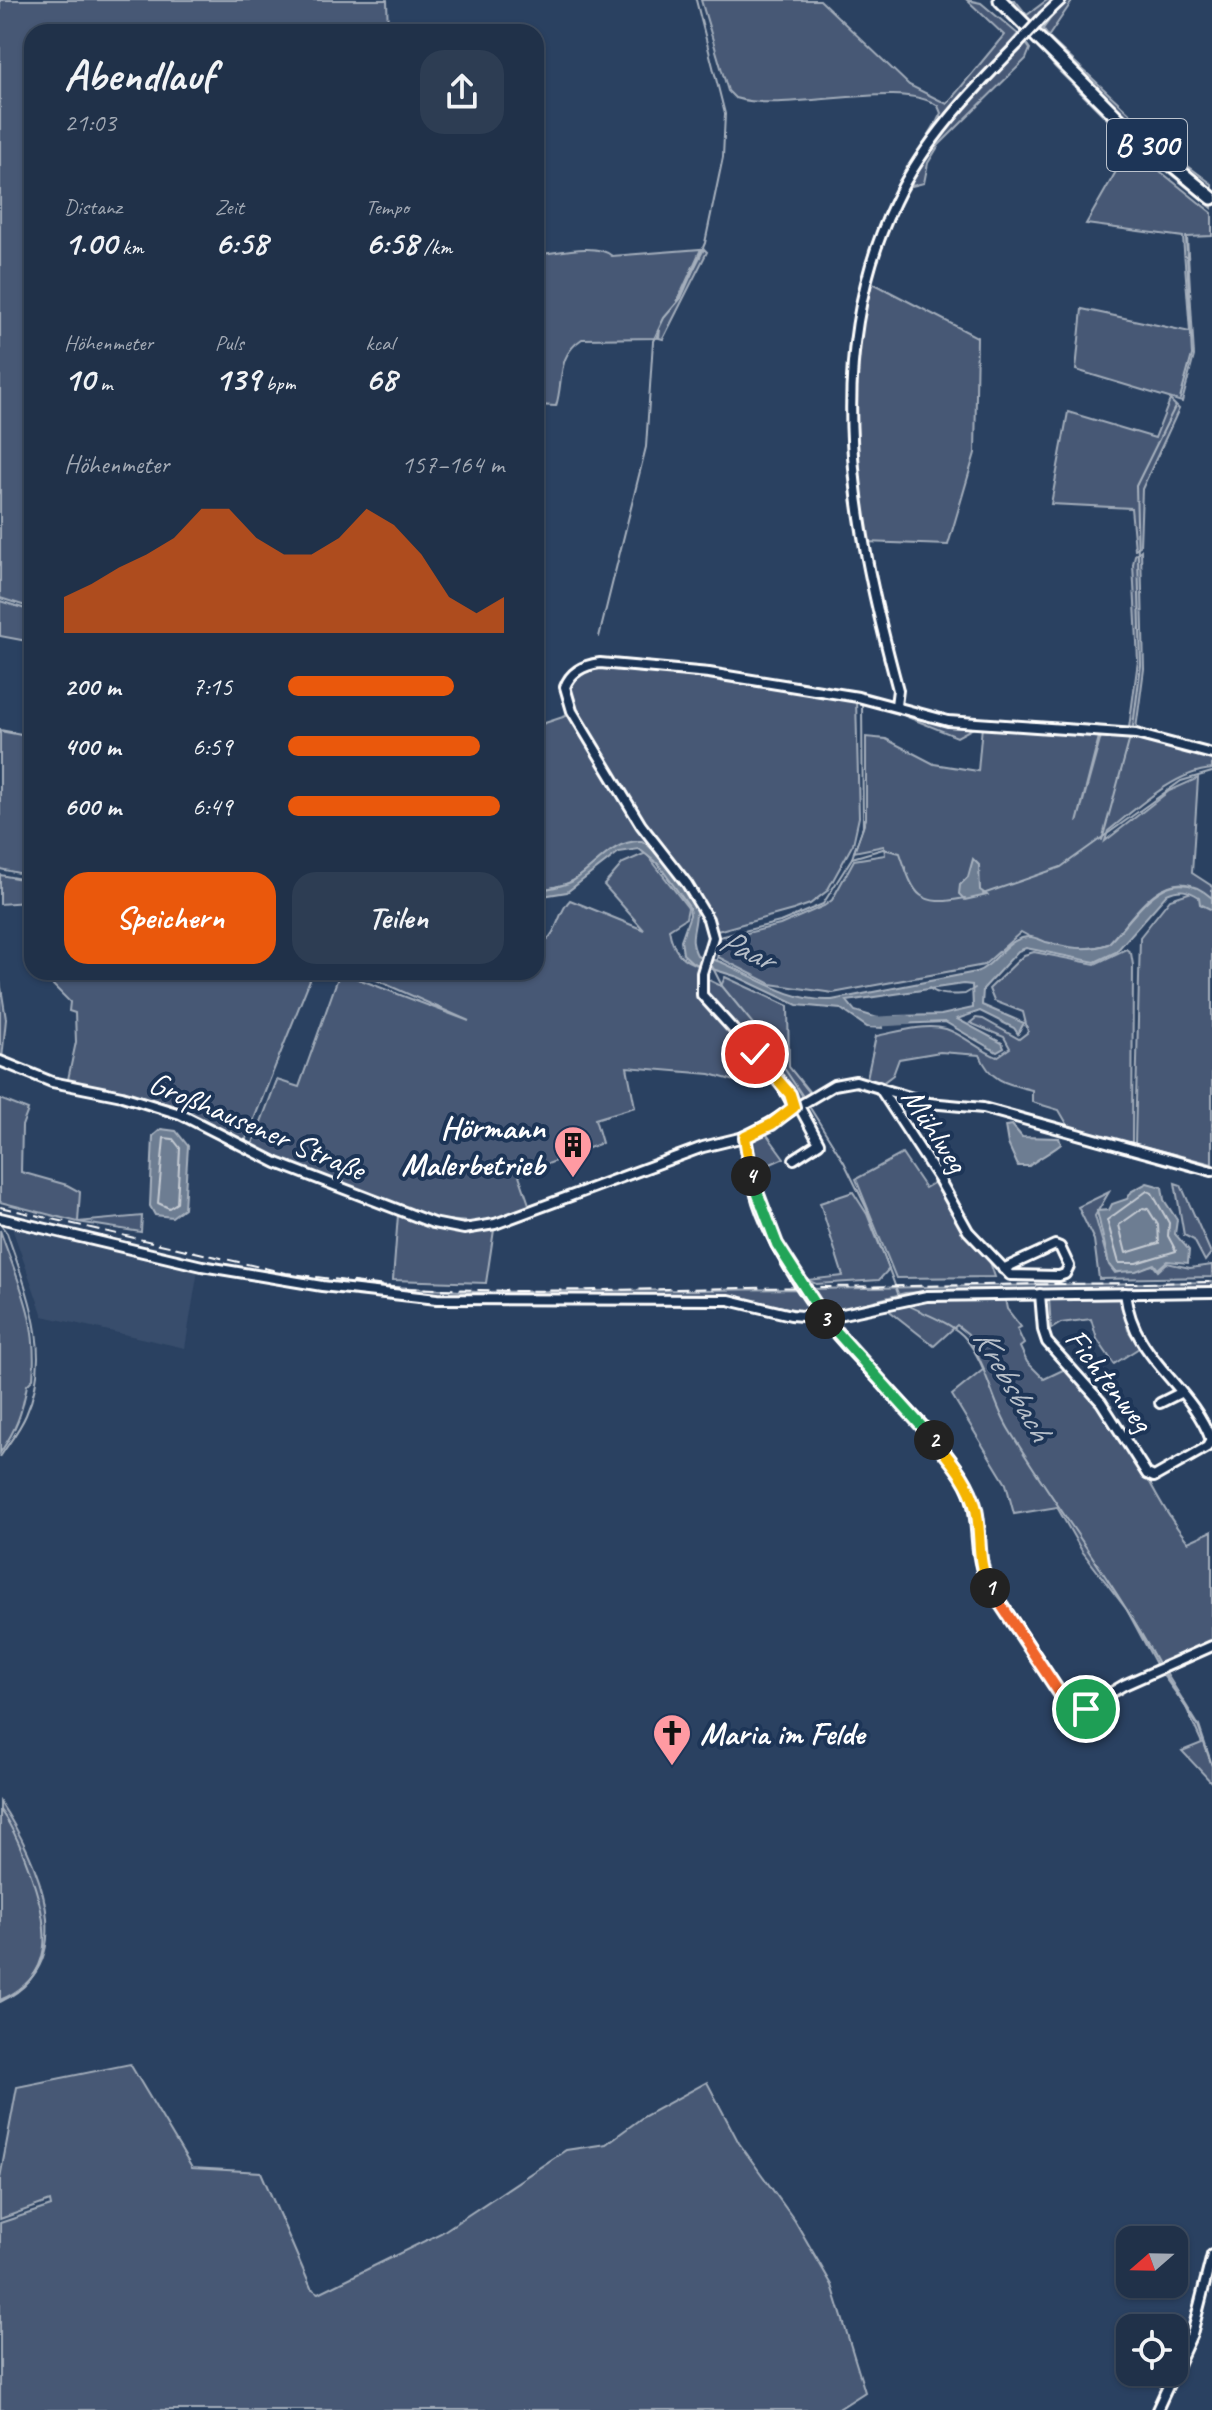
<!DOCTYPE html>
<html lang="de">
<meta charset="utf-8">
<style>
:root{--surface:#203149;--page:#2d3d53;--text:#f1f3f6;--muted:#a2a9b4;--line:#3d4c61;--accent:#ea580c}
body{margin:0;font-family:Caveat,sans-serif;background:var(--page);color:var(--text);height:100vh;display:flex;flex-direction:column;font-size:30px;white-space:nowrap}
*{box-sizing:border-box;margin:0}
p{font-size:26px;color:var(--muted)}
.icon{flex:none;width:44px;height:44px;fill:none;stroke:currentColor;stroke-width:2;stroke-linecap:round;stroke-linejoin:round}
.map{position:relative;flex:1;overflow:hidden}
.side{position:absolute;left:24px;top:24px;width:520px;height:956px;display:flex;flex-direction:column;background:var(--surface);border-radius:24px;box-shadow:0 2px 6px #0004,0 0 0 2px var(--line)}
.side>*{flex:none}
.needle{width:52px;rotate:250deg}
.buttons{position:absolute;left:1116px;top:2226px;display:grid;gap:16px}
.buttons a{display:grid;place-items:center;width:72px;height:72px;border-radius:16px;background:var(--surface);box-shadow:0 2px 6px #0004,0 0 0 2px var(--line);font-size:40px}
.pin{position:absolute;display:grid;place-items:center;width:68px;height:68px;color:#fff;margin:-34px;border:4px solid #fff;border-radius:50%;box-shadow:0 2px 8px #0007}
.km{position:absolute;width:40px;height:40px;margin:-20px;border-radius:50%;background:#222;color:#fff;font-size:22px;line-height:40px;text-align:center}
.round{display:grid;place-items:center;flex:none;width:84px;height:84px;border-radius:24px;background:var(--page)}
.headline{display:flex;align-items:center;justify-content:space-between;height:136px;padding:0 40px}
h1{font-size:44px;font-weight:700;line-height:60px}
.figures{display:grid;grid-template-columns:repeat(3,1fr);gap:12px;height:136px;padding:8px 40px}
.figures div{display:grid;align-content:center}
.figures b{font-size:34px;font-weight:700}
.figures small{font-size:22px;font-weight:400}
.figures p{font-size:22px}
.chart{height:224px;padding:16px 40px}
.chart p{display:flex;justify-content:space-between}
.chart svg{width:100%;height:144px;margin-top:8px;fill:var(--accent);opacity:.7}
.primary-button{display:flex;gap:16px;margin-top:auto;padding:16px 40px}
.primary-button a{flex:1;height:92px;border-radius:24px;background:var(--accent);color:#fff;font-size:32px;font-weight:700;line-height:92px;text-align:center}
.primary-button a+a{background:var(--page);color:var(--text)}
ul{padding:0 40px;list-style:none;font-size:26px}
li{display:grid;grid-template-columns:128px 96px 1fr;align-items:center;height:60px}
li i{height:20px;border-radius:10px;background:var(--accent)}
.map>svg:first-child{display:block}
.built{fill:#394e6c}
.green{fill:#465975;stroke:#a2acba;stroke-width:2}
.water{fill:#6d7d92;stroke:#a7b1be;stroke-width:2}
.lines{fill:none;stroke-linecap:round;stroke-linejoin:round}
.shore{stroke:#c5cbd3;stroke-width:2}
.stream{stroke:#a7b1be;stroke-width:2}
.river{stroke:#6d7d92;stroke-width:10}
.minor-casing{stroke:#fff;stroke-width:14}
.highway-casing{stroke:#fff;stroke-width:17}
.minor{stroke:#1d3557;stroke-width:8}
.highway{stroke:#1d3557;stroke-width:11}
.rail{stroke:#fff;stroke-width:2;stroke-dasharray:12 6;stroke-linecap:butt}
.minor-bridge-casing{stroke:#fff;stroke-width:14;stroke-linecap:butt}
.minor-bridge{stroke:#1d3557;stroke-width:8}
.split-1-casing{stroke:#fff;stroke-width:16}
.split-2-casing{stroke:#fff;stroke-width:16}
.split-3-casing{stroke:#fff;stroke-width:16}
.split-4-casing{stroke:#fff;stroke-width:16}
.split-5-casing{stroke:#fff;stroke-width:16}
.split-1{stroke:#f0652b;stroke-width:10}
.split-2{stroke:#f5b400;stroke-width:10}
.split-3{stroke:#22a559;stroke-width:10}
.split-4{stroke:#22a559;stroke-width:10}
.split-5{stroke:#f5b400;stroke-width:10}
.labels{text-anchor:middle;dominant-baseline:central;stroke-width:8;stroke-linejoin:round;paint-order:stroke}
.shield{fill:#1d3557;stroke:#bbc2cd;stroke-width:2}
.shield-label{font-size:30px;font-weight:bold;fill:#fff}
.street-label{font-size:32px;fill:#fff;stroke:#1d3557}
.poi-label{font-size:32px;font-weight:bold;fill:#fff;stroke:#1d3557;text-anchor:end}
.water-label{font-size:34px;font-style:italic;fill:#b6bec8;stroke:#1d3557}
</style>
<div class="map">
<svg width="1212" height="2410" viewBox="0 0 1212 2410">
<rect width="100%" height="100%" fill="#2a4161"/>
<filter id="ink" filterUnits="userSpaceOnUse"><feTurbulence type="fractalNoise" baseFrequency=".0125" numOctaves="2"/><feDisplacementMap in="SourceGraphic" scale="16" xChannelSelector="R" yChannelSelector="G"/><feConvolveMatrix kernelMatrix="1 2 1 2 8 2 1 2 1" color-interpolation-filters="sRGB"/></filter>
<g filter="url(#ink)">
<!-- built -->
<polygon class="built" points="11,1225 198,1270 185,1348 43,1316"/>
<!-- green -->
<g class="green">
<polygon points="0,0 387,0 388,32 32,32 32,608 0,598"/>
<path d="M 701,0 L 820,0 L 909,85 L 947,104 L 1004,35 L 967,0 L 981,3 L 1018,34 L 943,122 L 901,181 L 937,121 L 941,113 L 938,106 C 901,78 787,114 735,98 L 728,91 Z"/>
<polygon points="1011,0 1015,0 1027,15 1047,0 1056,0 1030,22"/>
<polygon points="1064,0 1073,0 1048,37 1180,160 1212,184 1212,192 1132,126 1039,32 1041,30 1048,36 1043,29"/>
<polygon points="1030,37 1212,202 1212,208 1125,137 1055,67"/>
<path d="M 1025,42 L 1030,49 L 1026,59 L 939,145 L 928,163 L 924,183 L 912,186 L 911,179 C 941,131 979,75 1025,42 Z"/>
<polygon points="1130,147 1212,213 1212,236 1187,237 1194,356 1182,402 1076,370 1082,309 1190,332 1183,237 1086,224"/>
<path d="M 701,249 L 677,302 L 704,249 L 707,252 L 663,339 L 659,338 L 660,330 L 657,338 L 582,339 C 556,356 564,381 556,406 L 536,405 L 536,255 C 556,253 597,242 612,256 Z"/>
<path d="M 869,281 L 977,337 L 975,453 L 948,545 L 865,542 C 856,448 850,375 869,281 Z"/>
<polygon points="1170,400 1179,409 1142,489 1140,546 1135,549 1131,508 1051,504 1068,412 1155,438"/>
<polygon points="1141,550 1144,669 1136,729 1129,728 1138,661 1133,564 1135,555"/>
<polygon points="0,601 32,611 32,642 0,636"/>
<polygon points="613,665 709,676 856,700 859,817 853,844 827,891 810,904 793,910 717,931 692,882 651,831 569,697 577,673 591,667"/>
<polygon points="904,712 979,725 957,737 905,716"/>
<path d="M 572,714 L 651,844 C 613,841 605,861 574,880 C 563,887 548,888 536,891 L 536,726 Z"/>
<path d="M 982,726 L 1100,733 L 1077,823 L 1102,733 L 1135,735 L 1212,756 L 1212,769 C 1174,772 1137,808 1108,831 L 1105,841 L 1169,791 L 1198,778 L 1192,873 L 1212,886 L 1212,1164 L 1135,1144 L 1140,937 L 1170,899 L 1189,893 L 1191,885 C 1157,874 1129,923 1108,944 C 1082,954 1044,946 1021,932 L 984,965 L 833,993 L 771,984 L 718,957 L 726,938 L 780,925 L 824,906 L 832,900 L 854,860 L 885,855 L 884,846 L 854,852 L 866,819 L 866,737 L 886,739 L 934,764 L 978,771 Z"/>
<polygon points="0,731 32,737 32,876 0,869"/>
<path d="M 646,853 L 688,908 L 686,918 L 669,929 C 672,949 681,962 702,966 L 696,982 L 699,1000 L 762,1066 L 735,1081 L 710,1074 L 627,1067 L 635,1107 L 595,1119 L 602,1143 L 519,1175 L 530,1207 L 481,1223 L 434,1219 L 255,1150 L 253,1143 L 277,1080 L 299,1087 L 340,972 L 469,1021 L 374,979 L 376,972 L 536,972 L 536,926 L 547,940 C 559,929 558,912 570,900 L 644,930 L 604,885 L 623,863 Z"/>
<polygon points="0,875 32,881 32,906 27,902 0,904"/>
<path d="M 1126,949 L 1131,953 L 1133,965 L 1132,1144 L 1070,1129 L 1059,1110 L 1032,1102 L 1032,1090 C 1007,1084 990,1081 980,1055 L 940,1052 L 899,1059 L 893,1075 L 881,1084 L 867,1078 L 876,1036 C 897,1032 925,1023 946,1029 C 964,1035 979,1050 997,1057 L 1010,1048 L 1004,1037 L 970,1023 L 976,1018 L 983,1019 L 1019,1039 L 1028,1032 L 1023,1012 L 994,1001 L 989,989 L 1024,955 L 1034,952 L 1095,964 Z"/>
<polygon points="40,972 56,977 70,972 313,972 244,1144 184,1112 67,1084 76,1042 75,1013 69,1011 70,1002"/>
<polygon points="725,977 788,1006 789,1067 811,1094 799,1101 752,1044 707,997 705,978 721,986"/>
<polygon points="0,981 6,1019 2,1059 0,1059"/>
<polygon points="0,1099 28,1110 22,1126 21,1172 67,1185 80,1192 78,1222 142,1216 141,1232 78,1222 0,1202"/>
<polygon points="765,1132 784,1158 757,1170 750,1144 755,1135"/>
<polygon points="902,1154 925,1188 937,1181 966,1233 989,1259 995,1277 896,1278 856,1179"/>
<polygon points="1175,1183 1181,1185 1211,1253 1205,1261 1194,1240 1184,1235"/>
<polygon points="853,1192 867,1214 889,1269 879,1280 816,1284 807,1280 843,1276 820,1203"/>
<polygon points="1109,1192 1095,1216 1109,1265 1115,1273 1153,1265 1158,1271 1167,1263 1190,1268 1212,1265 1212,1277 1099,1279 1094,1240 1078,1207"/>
<polygon points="398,1215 449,1229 494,1230 486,1283 393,1280"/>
<path d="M 0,1230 C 19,1286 38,1317 33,1379 L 27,1385 C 22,1413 17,1428 0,1453 Z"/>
<polygon points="1212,1282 1212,1288 924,1292 905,1293 827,1313 808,1289"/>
<polygon points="362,1285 478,1292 799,1289 813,1313 729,1296 476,1297 415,1295"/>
<polygon points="1049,1298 1119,1298 1123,1303 1128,1330 1139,1348 1114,1364 1097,1339 1091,1319 1061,1323 1051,1329"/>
<path d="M 1005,1299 L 1007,1309 L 1021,1327 L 1017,1329 L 1024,1344 L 1020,1347 L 1027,1362 L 1044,1379 L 1067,1368 C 1096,1402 1126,1439 1148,1479 C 1160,1501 1171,1521 1188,1542 L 1212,1531 L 1212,1640 L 1157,1666 L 1127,1610 L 1082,1551 L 1057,1507 L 1014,1514 L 1006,1484 L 952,1395 L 984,1369 L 968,1334 L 957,1325 L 934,1346 L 887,1309 L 916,1302 Z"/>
<polygon points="1212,1645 1212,1651 1166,1673 1199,1726 1212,1765 1212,1783 1182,1751 1202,1743 1186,1707 1160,1671"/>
<path d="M 0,1802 C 37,1858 85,1964 0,2000 Z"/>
<polygon points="130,2064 192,2168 261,2172 311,2288 319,2293 441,2233 566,2150 606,2144 643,2117 707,2082 739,2143 795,2221 832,2285 865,2392 837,2410 0,2410 0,2223 51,2206 50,2201 0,2219 0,2178 17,2087"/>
</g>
<!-- water -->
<g class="water">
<path d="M 642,841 C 656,850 695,896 696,912 C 696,930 688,937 697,955 C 705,959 713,959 721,962 C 758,978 790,1002 832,1000 L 976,972 C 995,966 1005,939 1027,937 C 1032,936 1041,940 1046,942 C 1066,947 1087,952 1108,944 C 1138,914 1167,858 1212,898 L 1212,910 L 1200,904 L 1199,897 C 1188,890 1180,888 1167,894 L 1116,952 L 1095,962 L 1026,948 L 1018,951 L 983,989 L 982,1005 L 1024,1023 L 1018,1034 L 1014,1028 L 980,1011 L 957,1019 L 1002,1043 L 1004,1048 L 997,1052 L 945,1022 L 898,1024 L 896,1016 L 941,1015 L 973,1008 L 972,985 L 963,984 L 847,1001 L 855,1011 L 881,1019 L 882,1028 L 867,1027 L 841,1009 L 797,1005 L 738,977 L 693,963 L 683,954 L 681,940 L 690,915 L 689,907 L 658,864 L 639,849 L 619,852 L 567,892 L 536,897 L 536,891 C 548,888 562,887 573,881 C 596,867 613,839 642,841 Z"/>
<polygon points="973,859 979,865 980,890 987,895 965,900 959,894 960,885 968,877"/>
<path d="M 1012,1125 L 1022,1137 L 1059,1138 L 1061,1144 C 1055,1150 1038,1158 1029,1166 L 1018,1166 L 1008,1144 L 1005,1126 Z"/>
<polygon points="161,1129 176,1131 188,1146 184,1208 172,1217 155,1215 150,1206 153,1136"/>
<polygon points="1147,1183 1162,1187 1164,1200 1177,1220 1175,1234 1189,1250 1188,1263 1167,1261 1158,1269 1154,1264 1136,1271 1116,1272 1109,1264 1097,1211 1109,1210 1112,1204 1127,1199 1132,1191"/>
</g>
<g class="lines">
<!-- shore -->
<g class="shore">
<polygon points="164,1138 173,1139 180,1148 177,1203 169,1208 158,1203"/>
<polygon points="1147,1191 1152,1193 1169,1223 1168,1236 1176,1251 1136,1263 1119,1263 1107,1220"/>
<polygon points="1143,1208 1148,1209 1158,1225 1159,1243 1126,1253 1119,1225"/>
</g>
<!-- stream -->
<g class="stream">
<polyline points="1180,399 1192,355 1186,237"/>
<polyline points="599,637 646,447 653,341 664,318 681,298 705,243 723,157 725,114 696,0"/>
<polyline points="1133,726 1141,665 1136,486 1175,407"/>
<polyline points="0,730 32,736"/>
<polyline points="1102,840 1130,738"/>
<polyline points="852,858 863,827 862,701"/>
<polyline points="983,894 1061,867 1181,781 1212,772"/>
<path d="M 717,960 L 720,937 L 780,922 L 823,904 L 852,858 L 883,849 L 900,853 C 914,894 917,908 965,898"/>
<polyline points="712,966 722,986 762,1035 804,1098"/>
<path d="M 929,988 C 939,996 952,995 965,994 L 975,988"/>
<polyline points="807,1103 844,1162 866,1207 900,1299"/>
<path d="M 0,1224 L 7,1233 C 27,1292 54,1353 26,1415 C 20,1429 9,1443 0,1457"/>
<path d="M 908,1305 C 926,1315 953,1323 966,1339 C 986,1363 992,1401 1008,1428 C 1057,1509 1115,1583 1160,1667"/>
<polyline points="1163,1672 1198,1726 1212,1766"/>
<path d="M 0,1810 C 15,1830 24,1855 32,1878 C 49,1928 57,1975 0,2002"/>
</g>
<!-- river -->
<polyline class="river" points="871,1022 907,1020"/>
<defs>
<g id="minor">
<polyline points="1044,16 1061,0"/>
<path d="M 896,705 L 898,690 C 855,530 820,359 895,202 C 924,141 972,91 1018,44"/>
<polyline points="0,1061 52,1082 122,1096 180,1114 277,1163 433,1223 464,1229 495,1224 703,1147 748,1136 834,1085 856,1081 929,1103 983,1108 1212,1171"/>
<polyline points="879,1087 939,1179 968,1231 1010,1275 1059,1276 1065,1274 1069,1266 1060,1247 1055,1245 1003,1269"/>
<path d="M 794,1107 L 779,1080 L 702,995 L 702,973 L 713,937 L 708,919 L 687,884 L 641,825 L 572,711 L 565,687 C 571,671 584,665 600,663 L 709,673 L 858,697 L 948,721 L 1136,734 L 1212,754"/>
<path d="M 745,1137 C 751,1158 751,1181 758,1202 C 770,1239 794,1277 816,1309 C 858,1367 924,1415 963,1478 C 982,1511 971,1545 985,1578 L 1070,1709 L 1076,1713 L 1124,1685 L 1212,1646"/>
<polyline points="794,1159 819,1143 799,1106"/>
<polyline points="0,1218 202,1266 322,1286 437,1299 729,1300 791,1315 824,1318 927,1296 1212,1292"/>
<path d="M 1040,1294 L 1043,1330 L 1047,1342 L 1101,1402 L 1147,1474 L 1154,1477 L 1207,1447 L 1211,1440 C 1190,1383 1133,1360 1125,1293"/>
<polyline points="1160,1403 1180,1393"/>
<polyline points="1157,2410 1192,2334 1212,2255"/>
</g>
<polyline id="highway" points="1000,0 1129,129 1212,198"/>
</defs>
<!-- minor casing -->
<use href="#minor" class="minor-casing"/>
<!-- highway casing -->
<use href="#highway" class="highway-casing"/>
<!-- minor -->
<use href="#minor" class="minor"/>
<!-- highway -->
<use href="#highway" class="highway"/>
<!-- rail -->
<polyline class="rail" points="0,1207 286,1273 400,1288 518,1291 1212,1282"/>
<defs>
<polyline id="minor-bridge" points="1018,44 1044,16"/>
</defs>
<!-- minor-bridge casing -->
<use href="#minor-bridge" class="minor-bridge-casing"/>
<!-- minor-bridge -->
<use href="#minor-bridge" class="minor-bridge"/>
</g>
</g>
<g class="lines" filter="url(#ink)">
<defs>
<polyline id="split-1" points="990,1588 1070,1709 1076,1713 1086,1709"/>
<path id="split-2" d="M 934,1440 C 951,1461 970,1482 976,1509 C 982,1537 976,1562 990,1588"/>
<polyline id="split-3" points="825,1319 934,1440"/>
<polyline id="split-4" points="751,1176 777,1244 825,1319"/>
<polyline id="split-5" points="751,1176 745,1137 772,1124 794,1107 790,1094 755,1054"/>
</defs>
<!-- split-1 casing -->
<use href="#split-1" class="split-1-casing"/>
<!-- split-2 casing -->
<use href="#split-2" class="split-2-casing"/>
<!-- split-3 casing -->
<use href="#split-3" class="split-3-casing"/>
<!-- split-4 casing -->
<use href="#split-4" class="split-4-casing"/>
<!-- split-5 casing -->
<use href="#split-5" class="split-5-casing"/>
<!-- split-1 -->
<use href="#split-1" class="split-1"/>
<!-- split-2 -->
<use href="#split-2" class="split-2"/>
<!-- split-3 -->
<use href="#split-3" class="split-3"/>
<!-- split-4 -->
<use href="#split-4" class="split-4"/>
<!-- split-5 -->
<use href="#split-5" class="split-5"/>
</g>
<!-- icons -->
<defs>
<symbol id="building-pin" viewBox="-11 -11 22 30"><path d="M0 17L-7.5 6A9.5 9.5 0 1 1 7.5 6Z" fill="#ff9aa2" stroke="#1d3557"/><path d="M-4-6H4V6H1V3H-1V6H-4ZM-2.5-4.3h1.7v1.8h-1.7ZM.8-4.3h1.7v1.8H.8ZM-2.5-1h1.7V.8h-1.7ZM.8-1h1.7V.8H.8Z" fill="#111"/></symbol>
<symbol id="church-pin" viewBox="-11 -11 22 30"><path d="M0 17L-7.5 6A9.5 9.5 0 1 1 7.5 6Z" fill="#ff9aa2" stroke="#1d3557"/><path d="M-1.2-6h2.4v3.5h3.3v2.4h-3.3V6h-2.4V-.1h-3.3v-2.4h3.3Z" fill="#111"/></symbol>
</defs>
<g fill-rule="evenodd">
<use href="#building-pin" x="551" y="1123" width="44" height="60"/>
<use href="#church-pin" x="650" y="1711" width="44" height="60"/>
</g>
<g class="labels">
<!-- shield labels -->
<rect class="shield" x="1107" y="119" width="80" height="52" rx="6"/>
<g class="shield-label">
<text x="1147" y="145">B 300</text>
</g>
<!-- street labels -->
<g class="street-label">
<text transform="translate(257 1126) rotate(23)">Großhausener Straße</text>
<text transform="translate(935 1130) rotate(57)">Mühlweg</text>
<text transform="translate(1109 1380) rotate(52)">Fichtenweg</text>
</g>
<!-- poi labels -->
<g class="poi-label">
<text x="545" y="1127">Hörmann<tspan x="545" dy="37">Malerbetrieb</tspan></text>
<text x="700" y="1733" text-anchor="start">Maria im Felde</text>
</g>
<!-- water labels -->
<g class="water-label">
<text transform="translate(747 949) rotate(24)">Paar</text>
<text transform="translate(1013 1384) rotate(60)">Krebsbach</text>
</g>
</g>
</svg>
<div class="buttons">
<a><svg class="needle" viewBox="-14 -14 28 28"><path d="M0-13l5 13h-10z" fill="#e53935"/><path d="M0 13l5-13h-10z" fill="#a2a9b4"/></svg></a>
<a><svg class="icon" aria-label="locate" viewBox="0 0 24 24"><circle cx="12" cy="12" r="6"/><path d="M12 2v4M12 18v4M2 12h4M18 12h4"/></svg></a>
</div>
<div class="pin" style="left:1086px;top:1709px;background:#1e9e55"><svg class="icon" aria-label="arrive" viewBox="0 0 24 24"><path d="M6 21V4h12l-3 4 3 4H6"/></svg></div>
<div class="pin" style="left:755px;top:1054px;background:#d93025"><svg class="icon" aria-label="check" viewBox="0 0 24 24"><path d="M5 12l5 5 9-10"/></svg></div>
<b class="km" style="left:990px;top:1588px">1</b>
<b class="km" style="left:934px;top:1440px">2</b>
<b class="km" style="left:825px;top:1319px">3</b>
<b class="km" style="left:751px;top:1176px">4</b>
<section class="side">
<div class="headline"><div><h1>Abendlauf</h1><p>21:03</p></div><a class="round"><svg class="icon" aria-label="share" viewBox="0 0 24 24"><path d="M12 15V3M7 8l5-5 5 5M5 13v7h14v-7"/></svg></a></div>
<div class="figures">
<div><p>Distanz</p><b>1.00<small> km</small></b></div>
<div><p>Zeit</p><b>6:58</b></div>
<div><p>Tempo</p><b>6:58<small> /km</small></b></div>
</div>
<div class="figures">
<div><p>Höhenmeter</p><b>10<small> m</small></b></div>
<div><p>Puls</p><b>139<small> bpm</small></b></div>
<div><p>kcal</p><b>68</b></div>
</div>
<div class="chart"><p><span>Höhenmeter</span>157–164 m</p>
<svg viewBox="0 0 160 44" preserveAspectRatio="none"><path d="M0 44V33L10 29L20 24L30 20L40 15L50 6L60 6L70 15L80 20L90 20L100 15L110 6L120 11L130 20L140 33L150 38L160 33V44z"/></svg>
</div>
<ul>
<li><b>200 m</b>7:15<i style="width:77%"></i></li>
<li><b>400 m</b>6:59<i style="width:89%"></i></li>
<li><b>600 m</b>6:49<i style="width:98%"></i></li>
</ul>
<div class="primary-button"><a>Speichern</a><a>Teilen</a></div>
</section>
</div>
